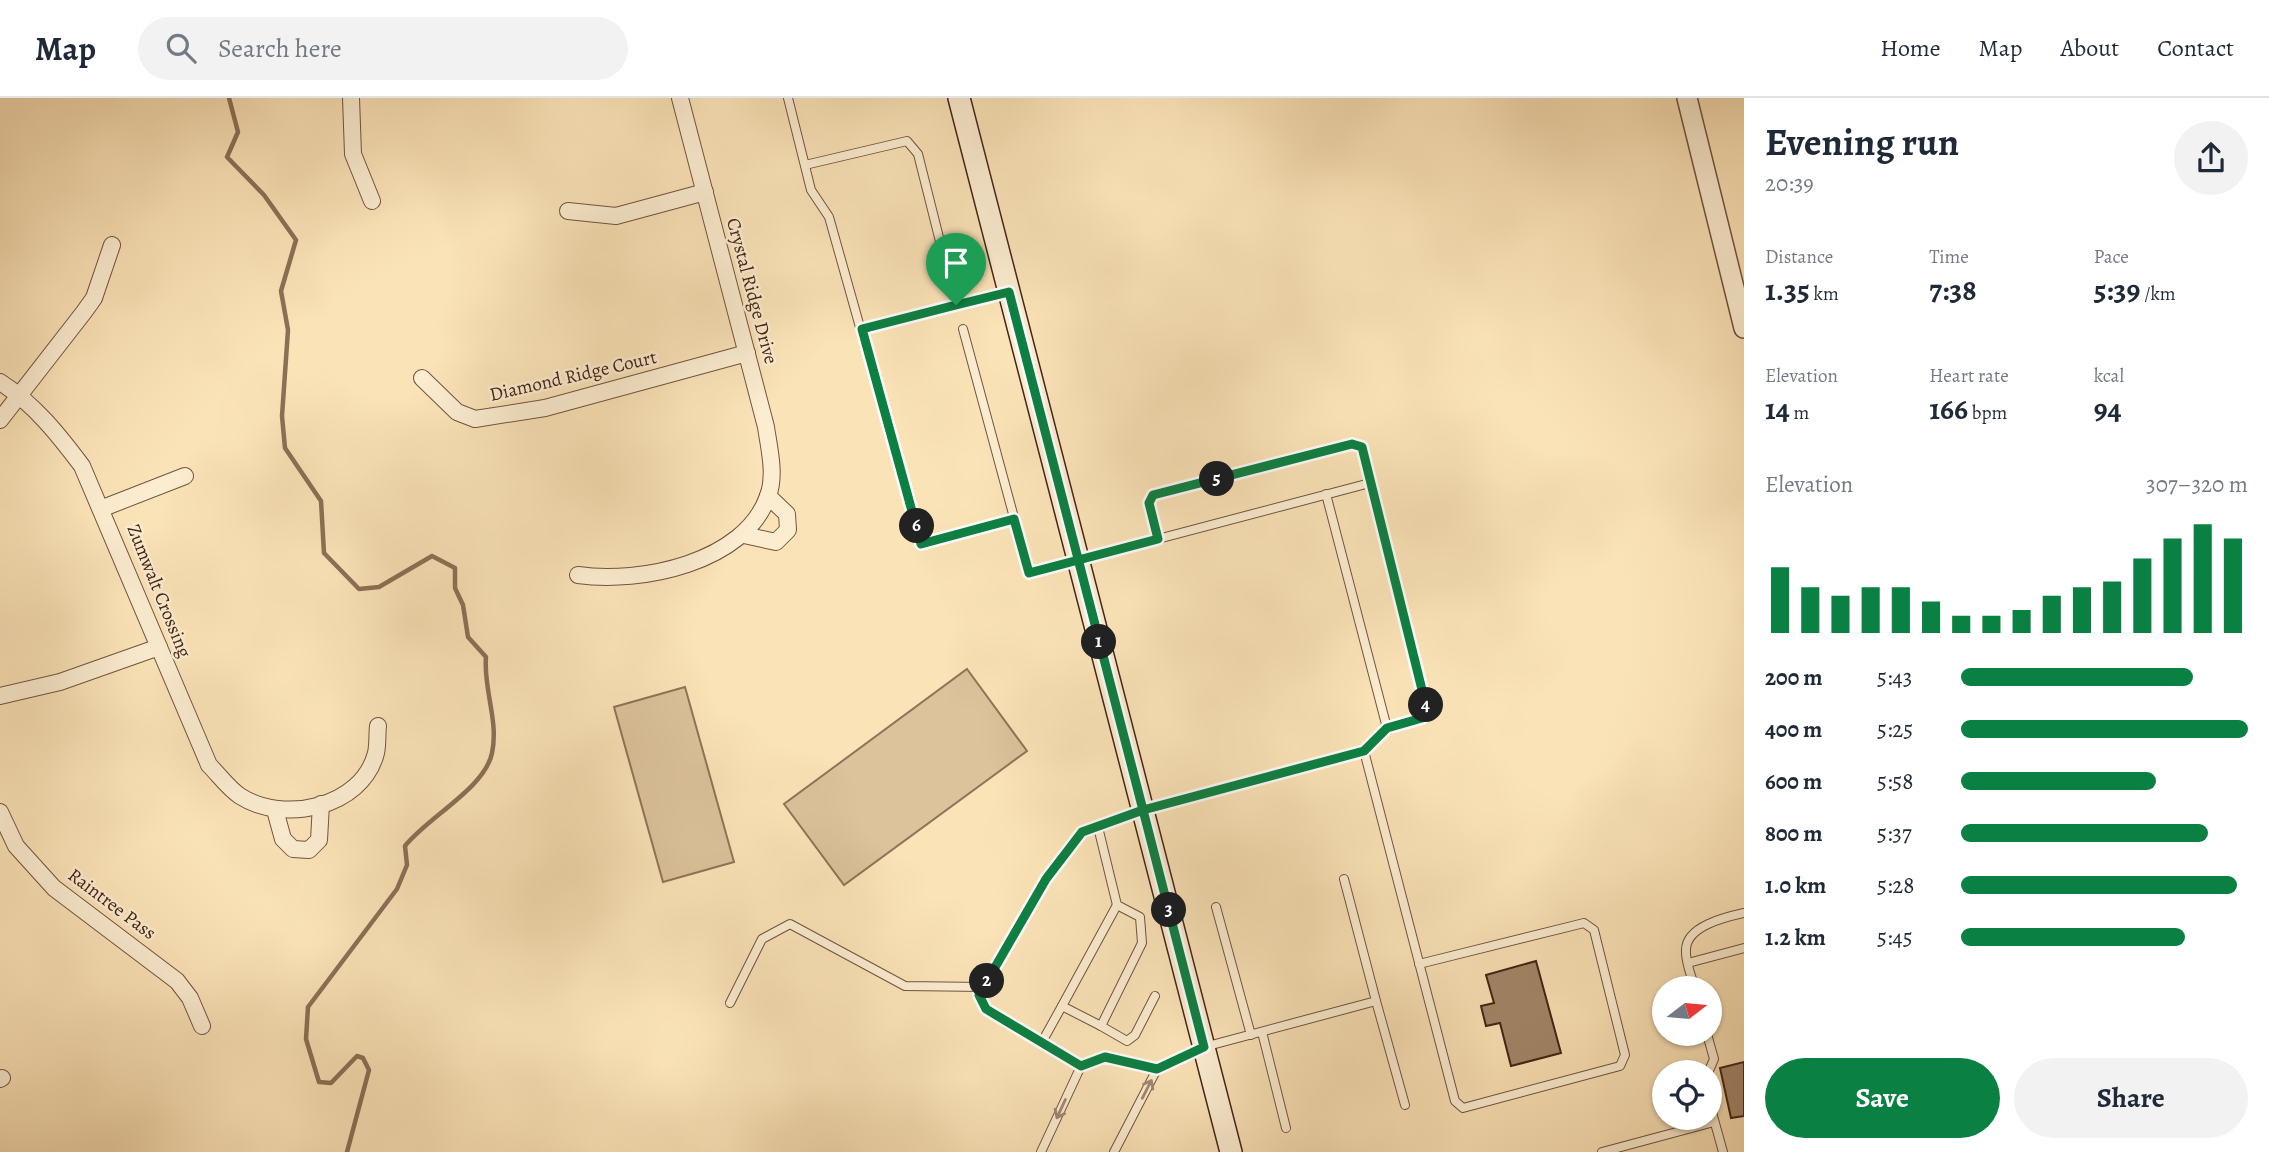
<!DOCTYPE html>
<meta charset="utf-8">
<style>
:root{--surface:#fff;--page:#f2f2f3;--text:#1f2937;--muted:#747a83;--line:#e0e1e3;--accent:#0b8043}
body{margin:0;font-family:Alegreya,serif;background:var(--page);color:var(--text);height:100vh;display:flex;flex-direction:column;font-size:26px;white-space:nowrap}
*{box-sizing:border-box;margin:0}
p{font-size:23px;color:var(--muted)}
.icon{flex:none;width:38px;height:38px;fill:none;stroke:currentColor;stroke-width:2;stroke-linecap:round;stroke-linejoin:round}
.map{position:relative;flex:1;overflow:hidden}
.side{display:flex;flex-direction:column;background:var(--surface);width:525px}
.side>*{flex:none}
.needle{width:46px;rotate:74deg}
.buttons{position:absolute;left:1652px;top:878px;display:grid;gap:14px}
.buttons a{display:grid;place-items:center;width:70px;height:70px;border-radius:50%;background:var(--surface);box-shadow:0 2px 5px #0004;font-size:35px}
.pin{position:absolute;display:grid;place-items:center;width:60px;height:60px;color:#fff;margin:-72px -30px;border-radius:50% 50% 50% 0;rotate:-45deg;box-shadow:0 0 7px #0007}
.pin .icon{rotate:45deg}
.km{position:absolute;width:35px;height:35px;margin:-18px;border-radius:50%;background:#222;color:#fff;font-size:19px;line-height:35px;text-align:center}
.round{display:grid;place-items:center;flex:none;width:74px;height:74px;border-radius:37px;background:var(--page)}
.head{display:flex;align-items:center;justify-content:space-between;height:119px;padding:0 21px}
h1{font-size:38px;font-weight:700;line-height:52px}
.figures{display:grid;grid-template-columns:repeat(3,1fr);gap:10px;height:119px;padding:7px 21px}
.figures div{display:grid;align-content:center}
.figures b{font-size:30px;font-weight:700}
.figures small{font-size:19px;font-weight:400}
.figures p{font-size:19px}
.chart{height:196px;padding:14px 21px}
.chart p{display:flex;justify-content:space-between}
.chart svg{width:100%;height:126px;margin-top:7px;stroke:var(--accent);stroke-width:6}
.action{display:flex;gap:14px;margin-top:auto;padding:14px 21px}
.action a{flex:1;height:80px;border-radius:42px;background:var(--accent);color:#fff;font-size:28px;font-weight:700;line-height:80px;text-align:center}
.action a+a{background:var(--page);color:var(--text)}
ul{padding:0 21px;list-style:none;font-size:23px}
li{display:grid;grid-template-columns:112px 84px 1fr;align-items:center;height:52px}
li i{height:18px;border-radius:9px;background:var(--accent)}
header{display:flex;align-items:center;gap:42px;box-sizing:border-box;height:98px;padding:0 35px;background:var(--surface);border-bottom:2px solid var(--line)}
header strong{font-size:33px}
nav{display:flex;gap:38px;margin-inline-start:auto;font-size:24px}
.search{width:490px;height:63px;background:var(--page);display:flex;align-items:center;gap:18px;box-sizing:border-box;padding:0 24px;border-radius:38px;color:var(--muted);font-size:26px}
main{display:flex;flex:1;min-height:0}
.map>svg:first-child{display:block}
.green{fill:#dcc39c;stroke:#907459;stroke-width:2}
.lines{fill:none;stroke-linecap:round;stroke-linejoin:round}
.stream{stroke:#8c7056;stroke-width:4.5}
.building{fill:#a3876a;stroke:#432416;stroke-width:2}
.service-casing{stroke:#71543e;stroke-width:10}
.minor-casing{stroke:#71543e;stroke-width:18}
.tertiary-casing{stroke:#71543e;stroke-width:22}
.secondary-casing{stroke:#432416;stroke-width:24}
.service{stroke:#fcedd1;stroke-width:8}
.minor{stroke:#fcedd1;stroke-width:16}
.tertiary{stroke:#fcedd1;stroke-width:19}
.secondary{stroke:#fcedd1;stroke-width:21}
.oneway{stroke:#a08874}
.route-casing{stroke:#fff;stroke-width:14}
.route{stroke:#0b8043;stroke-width:9}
.labels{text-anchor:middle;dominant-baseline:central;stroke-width:5;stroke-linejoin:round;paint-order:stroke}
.street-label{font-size:19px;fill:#432416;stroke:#fcedd1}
</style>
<header>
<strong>Map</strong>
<div class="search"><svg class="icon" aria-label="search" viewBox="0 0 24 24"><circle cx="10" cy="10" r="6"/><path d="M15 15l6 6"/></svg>Search here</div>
<nav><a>Home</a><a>Map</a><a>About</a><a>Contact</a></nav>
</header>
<main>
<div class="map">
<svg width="1744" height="1054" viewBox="0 0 1744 1054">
<rect width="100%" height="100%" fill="#fbe3b8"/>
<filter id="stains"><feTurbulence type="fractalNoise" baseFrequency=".00286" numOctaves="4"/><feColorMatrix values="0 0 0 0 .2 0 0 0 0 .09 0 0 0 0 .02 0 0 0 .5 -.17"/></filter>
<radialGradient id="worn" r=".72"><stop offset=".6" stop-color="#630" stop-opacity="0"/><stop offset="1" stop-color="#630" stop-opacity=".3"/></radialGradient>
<!-- green -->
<g class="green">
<polygon points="967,571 1027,653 844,787 784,706"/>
<polygon points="685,589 734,764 663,784 614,609"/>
</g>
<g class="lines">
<!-- stream -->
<path class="stream" d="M 229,0 L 238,34 L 227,59 L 264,97 L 296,142 L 281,193 L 288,232 L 282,318 L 285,350 L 321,403 L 324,455 L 359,491 L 379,489 L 432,458 L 455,470 L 455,490 L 463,507 L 468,539 L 486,559 C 483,590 499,623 492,655 C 485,690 428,719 405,748 L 407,767 L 397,791 L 308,909 L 306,941 L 319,984 L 331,985 L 357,958 L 363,960 L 369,972 L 347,1054"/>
</g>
<!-- building -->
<g class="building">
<polygon points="1536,863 1561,955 1511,968 1500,925 1486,928 1481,908 1494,905 1486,877"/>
<polygon points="1744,964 1744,1018 1731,1020 1720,970"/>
</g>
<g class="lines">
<defs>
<g id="service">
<polyline points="788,0 811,92 829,119 921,446 1014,420"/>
<polyline points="805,67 907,43 918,56 956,207"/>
<polyline points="862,231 1009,194"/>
<polyline points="963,231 1029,475 1370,385 1427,612 1422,620 1387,630 1364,653 1455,1003 1463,1010 1620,968 1625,957 1594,832 1584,825 1419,866"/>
<polyline points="1326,396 1387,630"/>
<polyline points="1158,441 1149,405 1153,397 1352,346 1362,349 1370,385"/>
<polyline points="1098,729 1117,807 1140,819 1142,845 1101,928 1127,943 1135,937 1155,898"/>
<polyline points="1216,809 1251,937"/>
<polyline points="1688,865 1744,850"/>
<path d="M 1695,891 C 1692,879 1685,864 1686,852 C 1686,828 1726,819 1744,815"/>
<polyline points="1376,903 1405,1007"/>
<polyline points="730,905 762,841 790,826 905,888 984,889"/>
<polyline points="1062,908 1117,807"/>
<polyline points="1262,934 1286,1030"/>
<polyline points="1707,936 1714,961 1708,975"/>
<polyline points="1042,944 1062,908 1101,928"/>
<polyline points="1081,968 986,911 979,897 1046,781 1081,734 1143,712 1364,653"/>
<polyline points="1710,1007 1723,1054"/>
<polyline points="1041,1054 1081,968 1105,959 1157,971 1204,949 1376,903 1344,781"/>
<polyline points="1114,1054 1157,971"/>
<polyline points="1602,1054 1714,1024"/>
</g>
<g id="minor">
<polyline points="351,0 353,56 372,103"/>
<polyline points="568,113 616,118 705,94"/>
<polyline points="422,280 457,314 475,321 545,310 747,255"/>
<path d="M 0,284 C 34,306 58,336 82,368 L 209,667 C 219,677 229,691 240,698 C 283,726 362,710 376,655 C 378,646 377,636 378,628"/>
<polyline points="0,322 84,214 94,200 112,147"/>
<polyline points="103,410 185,378"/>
<polyline points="744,437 776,444 788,432 787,416 768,398"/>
<path d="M 578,477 C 640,486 745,465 768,398 C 776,377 769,350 766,329 L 680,0"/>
<polyline points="0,598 60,584 159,549"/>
<polyline points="275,712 283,741 293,751 309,752 319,742 321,706"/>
<polyline points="0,714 16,748 54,790 177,883 190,900 202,928"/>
<polyline points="0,981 2,980"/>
</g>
<polyline id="tertiary" points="1687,0 1744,230"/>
<polyline id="secondary" points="959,0 1231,1054"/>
</defs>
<!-- service casing -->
<use href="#service" class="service-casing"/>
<!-- minor casing -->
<use href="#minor" class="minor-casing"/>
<!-- tertiary casing -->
<use href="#tertiary" class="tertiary-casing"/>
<!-- secondary casing -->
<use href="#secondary" class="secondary-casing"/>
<!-- service -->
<use href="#service" class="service"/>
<!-- minor -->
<use href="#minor" class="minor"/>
<!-- tertiary -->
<use href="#tertiary" class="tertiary"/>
<!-- secondary -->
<use href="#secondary" class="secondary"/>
</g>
<!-- one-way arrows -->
<defs><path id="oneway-shaft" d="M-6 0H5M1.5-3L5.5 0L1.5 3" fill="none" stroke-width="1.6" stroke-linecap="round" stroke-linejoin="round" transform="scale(1.75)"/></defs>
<g class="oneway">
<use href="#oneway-shaft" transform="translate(1147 991) rotate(-63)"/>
<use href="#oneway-shaft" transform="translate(1061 1011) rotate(115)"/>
</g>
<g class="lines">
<defs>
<path id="route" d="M 956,207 L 1009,194 C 1054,367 1098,540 1143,712 L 1082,734 L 1046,781 L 979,897 L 986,911 L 1081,968 L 1105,959 L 1157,971 L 1204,949 L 1143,712 L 1364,653 L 1387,630 L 1422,620 L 1427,612 L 1362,349 L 1352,346 L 1153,397 L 1149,405 L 1158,441 L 1029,475 L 1014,421 L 921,446 L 862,231 L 956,207"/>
</defs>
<!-- route casing -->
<use href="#route" class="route-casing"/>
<!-- route -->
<use href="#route" class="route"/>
</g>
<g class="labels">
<!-- street labels -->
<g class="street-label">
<text transform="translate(752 193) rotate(75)">Crystal Ridge Drive</text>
<text transform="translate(573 278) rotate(-13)">Diamond Ridge Court</text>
<text transform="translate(159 493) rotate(68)">Zumwalt Crossing</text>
<text transform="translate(112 806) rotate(37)">Raintree Pass</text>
</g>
</g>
<rect width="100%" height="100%" filter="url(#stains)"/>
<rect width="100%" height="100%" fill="url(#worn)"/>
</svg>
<div class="buttons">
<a><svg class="needle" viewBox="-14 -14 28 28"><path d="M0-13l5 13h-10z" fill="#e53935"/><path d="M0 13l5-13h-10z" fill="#747a83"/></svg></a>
<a><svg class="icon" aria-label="locate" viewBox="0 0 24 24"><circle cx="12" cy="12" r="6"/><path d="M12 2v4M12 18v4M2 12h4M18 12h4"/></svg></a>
</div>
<div class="pin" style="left:956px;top:207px;background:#1e9e55"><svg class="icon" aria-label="arrive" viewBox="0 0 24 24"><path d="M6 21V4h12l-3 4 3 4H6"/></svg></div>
<b class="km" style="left:1099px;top:544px">1</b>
<b class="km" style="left:987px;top:883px">2</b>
<b class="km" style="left:1169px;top:812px">3</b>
<b class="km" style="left:1426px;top:607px">4</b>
<b class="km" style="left:1217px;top:381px">5</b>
<b class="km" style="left:917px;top:428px">6</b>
</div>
<section class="side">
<div class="head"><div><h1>Evening run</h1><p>20:39</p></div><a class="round"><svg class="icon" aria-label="share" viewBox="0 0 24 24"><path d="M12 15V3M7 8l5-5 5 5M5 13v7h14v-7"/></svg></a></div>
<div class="figures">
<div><p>Distance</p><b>1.35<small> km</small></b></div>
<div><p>Time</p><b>7:38</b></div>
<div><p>Pace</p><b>5:39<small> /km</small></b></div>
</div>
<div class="figures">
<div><p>Elevation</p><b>14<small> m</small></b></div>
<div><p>Heart rate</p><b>166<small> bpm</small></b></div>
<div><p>kcal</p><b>94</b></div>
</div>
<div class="chart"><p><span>Elevation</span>307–320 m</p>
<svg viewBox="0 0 160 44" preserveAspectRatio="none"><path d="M5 44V21M15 44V28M25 44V31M35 44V28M45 44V28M55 44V33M65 44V38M75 44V38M85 44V36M95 44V31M105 44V28M115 44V26M125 44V18M135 44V11M145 44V6M155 44V11"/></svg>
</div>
<ul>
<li><b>200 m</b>5:43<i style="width:81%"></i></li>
<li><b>400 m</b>5:25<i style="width:100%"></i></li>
<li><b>600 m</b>5:58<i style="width:68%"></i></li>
<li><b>800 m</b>5:37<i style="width:86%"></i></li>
<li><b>1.0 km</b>5:28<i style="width:96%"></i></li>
<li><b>1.2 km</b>5:45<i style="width:78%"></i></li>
</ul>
<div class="action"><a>Save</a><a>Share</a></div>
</section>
</main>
